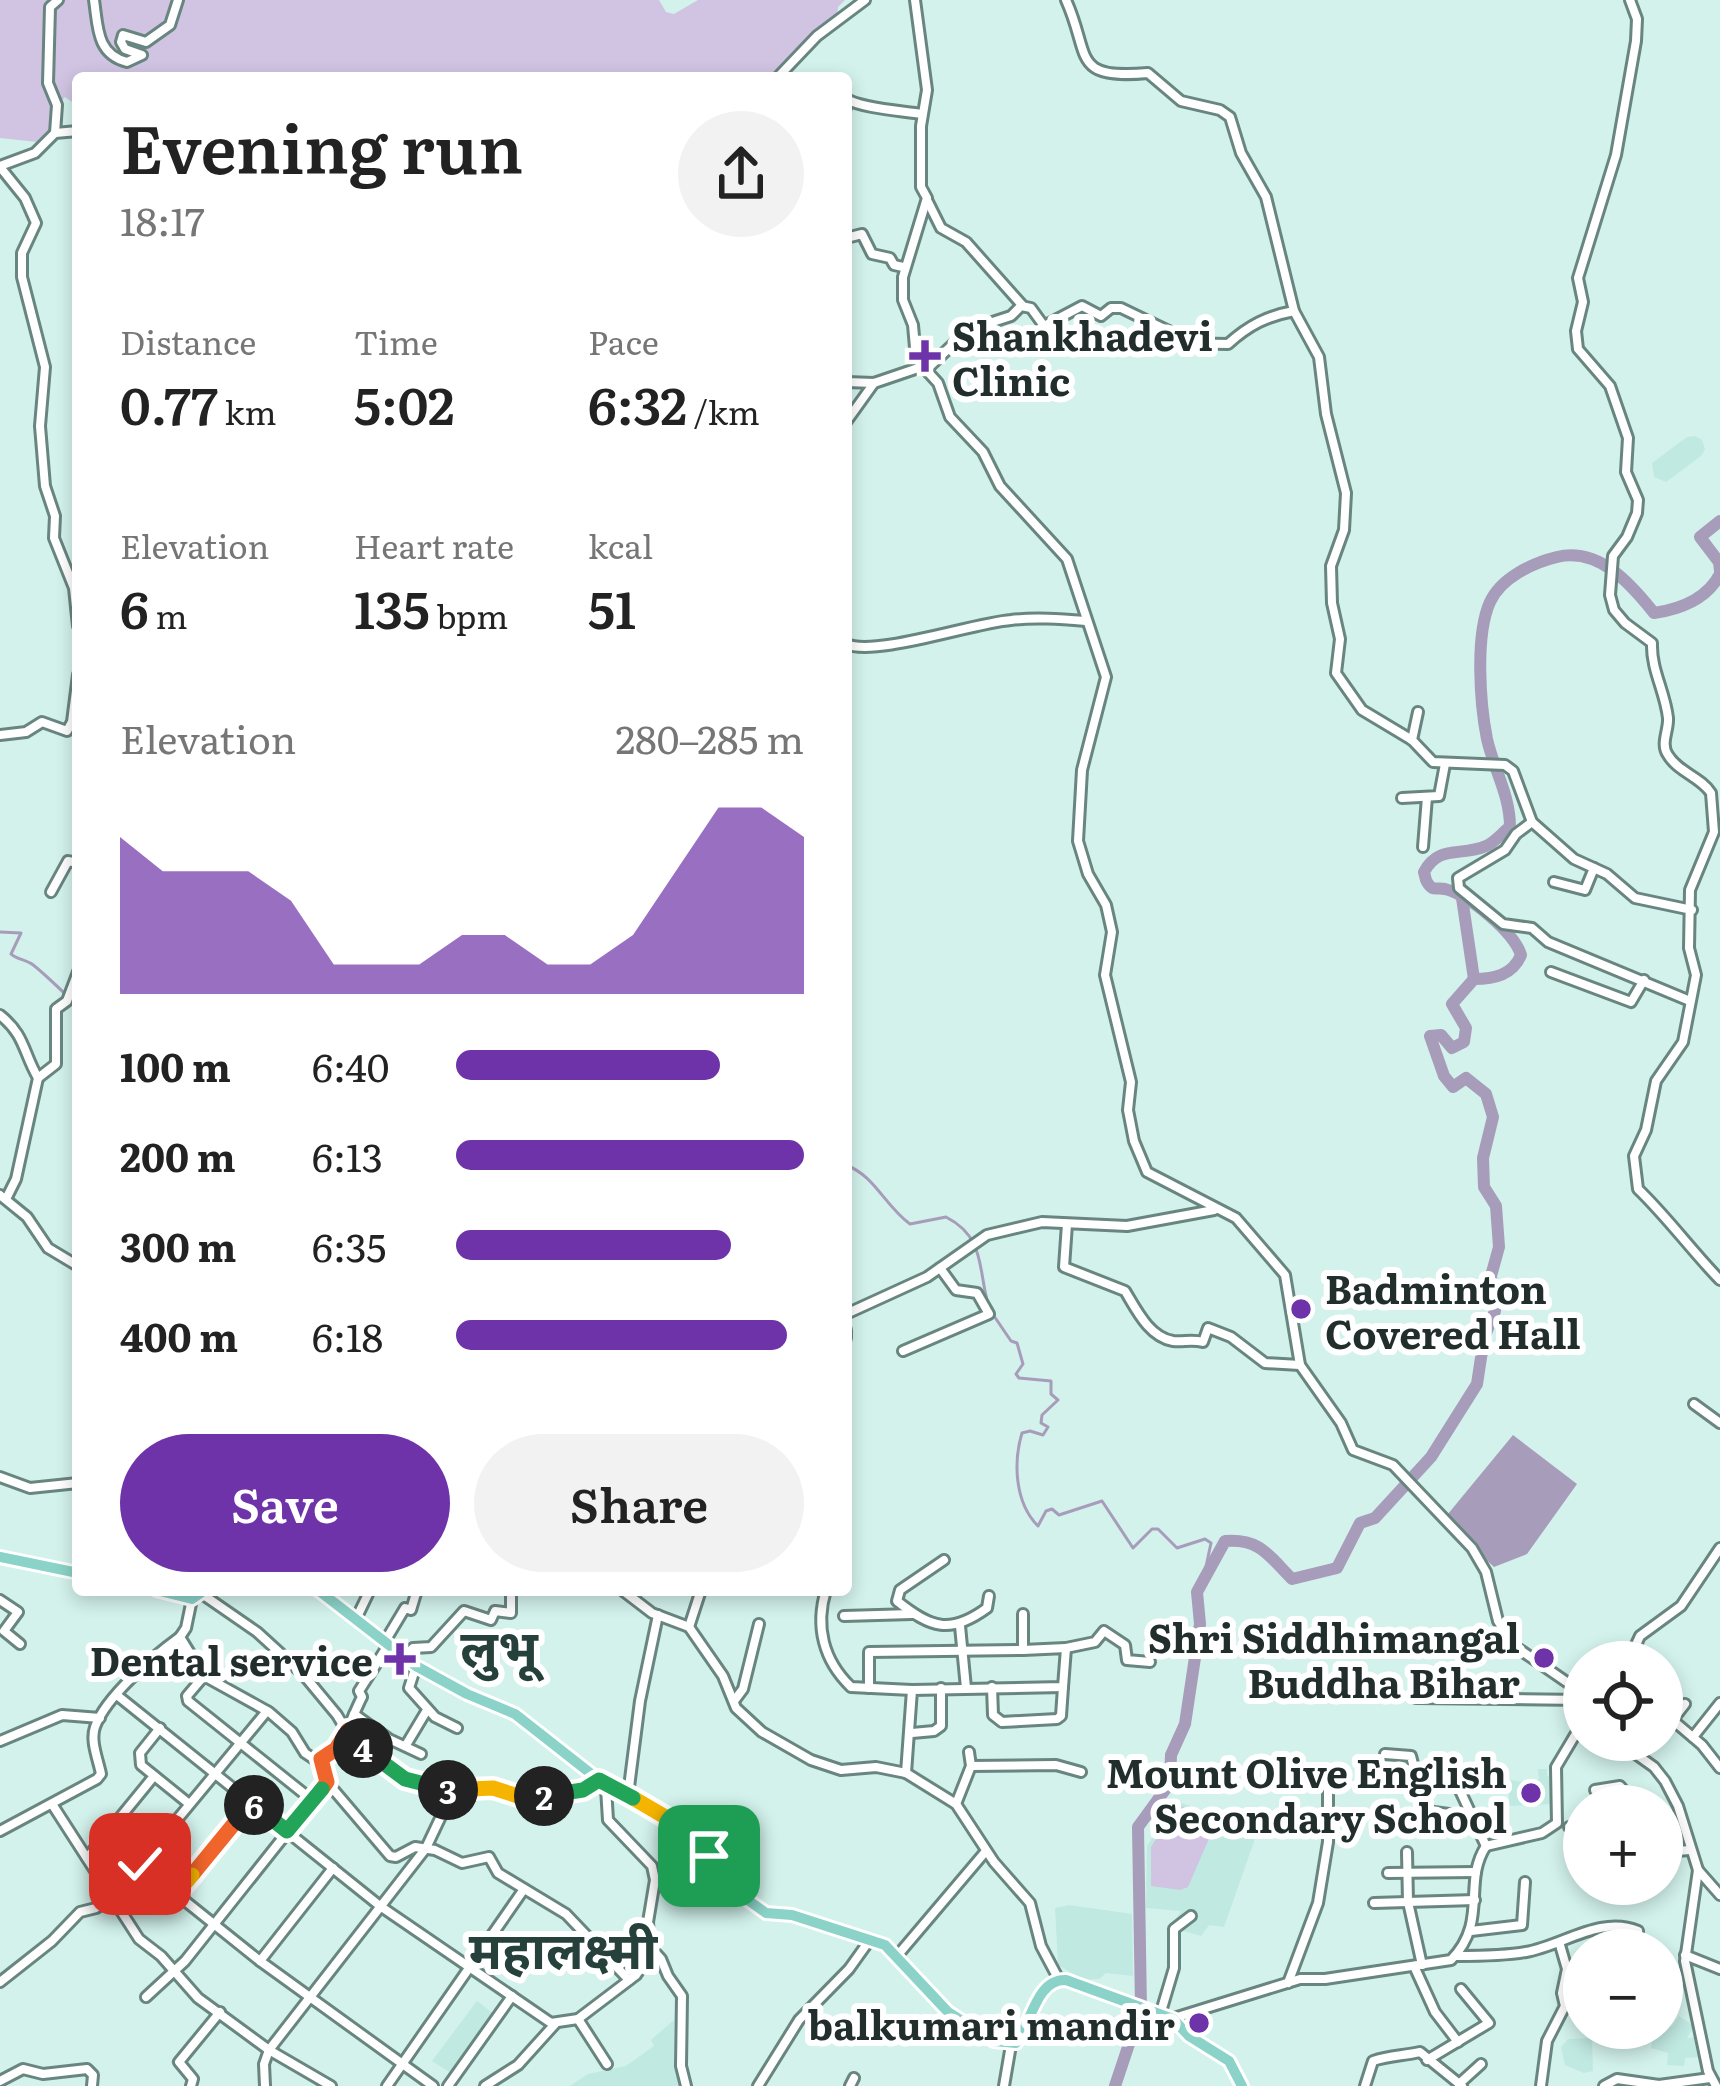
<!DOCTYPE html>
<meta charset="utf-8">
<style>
:root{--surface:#fff;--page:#f2f2f2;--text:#222;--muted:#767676;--accent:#6e33a9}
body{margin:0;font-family:Literata,"Noto Sans Devanagari",serif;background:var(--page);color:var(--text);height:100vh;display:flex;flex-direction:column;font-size:45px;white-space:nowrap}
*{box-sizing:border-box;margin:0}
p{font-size:39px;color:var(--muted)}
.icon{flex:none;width:66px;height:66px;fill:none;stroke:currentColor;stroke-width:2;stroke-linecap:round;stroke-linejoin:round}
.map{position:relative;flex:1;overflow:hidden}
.panel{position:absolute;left:72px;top:72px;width:780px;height:1524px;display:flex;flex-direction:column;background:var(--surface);border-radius:12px;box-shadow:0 6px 18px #0003}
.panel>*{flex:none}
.buttons{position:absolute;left:1563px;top:1641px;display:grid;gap:24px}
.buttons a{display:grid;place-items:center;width:120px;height:120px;border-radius:50%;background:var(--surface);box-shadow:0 6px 18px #0003;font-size:60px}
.pin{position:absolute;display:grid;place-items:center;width:102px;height:102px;color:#fff;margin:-51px;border-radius:24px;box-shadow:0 6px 18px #0006}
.km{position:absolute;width:60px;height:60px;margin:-30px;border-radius:50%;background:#222;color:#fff;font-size:33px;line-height:60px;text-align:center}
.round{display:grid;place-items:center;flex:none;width:126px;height:126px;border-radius:63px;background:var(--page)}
.summary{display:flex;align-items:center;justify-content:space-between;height:204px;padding:0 48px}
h1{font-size:66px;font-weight:600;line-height:90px}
.figures{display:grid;grid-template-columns:repeat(3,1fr);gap:18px;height:204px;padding:12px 48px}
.figures div{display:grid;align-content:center}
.figures b{font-size:51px;font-weight:600}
.figures small{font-size:33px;font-weight:400}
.figures p{font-size:33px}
.chart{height:336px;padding:24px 48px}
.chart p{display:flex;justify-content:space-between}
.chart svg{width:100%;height:216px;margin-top:12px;fill:var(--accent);opacity:.7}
.button{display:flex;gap:24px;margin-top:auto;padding:24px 48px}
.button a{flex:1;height:138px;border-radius:72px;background:var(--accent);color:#fff;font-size:48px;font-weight:600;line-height:138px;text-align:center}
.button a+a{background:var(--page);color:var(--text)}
ul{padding:0 48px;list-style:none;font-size:39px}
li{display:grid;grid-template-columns:192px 144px 1fr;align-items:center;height:90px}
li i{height:30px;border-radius:15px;background:var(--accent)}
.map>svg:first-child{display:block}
.built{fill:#c0e9e1}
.green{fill:#d0c4e2}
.water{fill:#a89cbb}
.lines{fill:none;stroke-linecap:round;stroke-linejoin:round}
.stream{stroke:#a89cbb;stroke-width:3}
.river{stroke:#a89cbb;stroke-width:12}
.minor-casing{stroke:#69857f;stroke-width:14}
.major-casing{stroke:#fff;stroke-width:16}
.minor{stroke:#fff;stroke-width:8}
.major{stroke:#8bd3c8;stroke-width:10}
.split-1-casing{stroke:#fff;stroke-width:24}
.split-2-casing{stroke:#fff;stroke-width:24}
.split-3-casing{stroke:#fff;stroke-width:24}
.split-4-casing{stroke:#fff;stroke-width:24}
.split-5-casing{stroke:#fff;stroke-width:24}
.split-6-casing{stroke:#fff;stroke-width:24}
.split-7-casing{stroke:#fff;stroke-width:24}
.split-8-casing{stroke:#fff;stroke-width:24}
.split-1{stroke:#f5b400;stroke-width:15}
.split-2{stroke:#22a559;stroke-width:15}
.split-3{stroke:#f5b400;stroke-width:15}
.split-4{stroke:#22a559;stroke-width:15}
.split-5{stroke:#f0652b;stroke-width:15}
.split-6{stroke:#22a559;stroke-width:15}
.split-7{stroke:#f0652b;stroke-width:15}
.split-8{stroke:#f5b400;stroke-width:15}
.poi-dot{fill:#6e33a9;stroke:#fff;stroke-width:4.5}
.labels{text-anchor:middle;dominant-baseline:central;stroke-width:12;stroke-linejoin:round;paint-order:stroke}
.poi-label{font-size:39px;font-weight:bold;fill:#222e2c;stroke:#fff;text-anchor:end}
.district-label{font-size:51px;font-weight:bold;fill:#26403b;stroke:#fff}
</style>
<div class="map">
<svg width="1720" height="2086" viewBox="0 0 1720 2086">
<rect width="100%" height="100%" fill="#d3f2ec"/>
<!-- built -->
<g class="built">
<polygon points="1695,436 1702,440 1705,449 1701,456 1666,482 1654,477 1652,463 1687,437"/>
<polygon points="1538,1769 1547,1769 1547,1776 1553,1777 1553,1804 1508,1806 1510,1780 1530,1783 1539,1779"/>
<polygon points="1176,1801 1221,1817 1224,1813 1242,1819 1269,1812 1272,1827 1257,1833 1224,1927 1209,1925 1201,1936 1170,1927 1181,1911 1146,1908 1147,1846"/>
<polygon points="1069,1905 1132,1914 1133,1976 1106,1973 1099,1979 1084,1980 1058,1965 1055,1908"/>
<polygon points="477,2001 495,2015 454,2075 432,2061"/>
<polygon points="1679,2016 1694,2026 1687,2038 1696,2037 1701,2057 1685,2058 1684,2066 1667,2065 1668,2053 1651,2048 1654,2028 1672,2026"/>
<polygon points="674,2020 674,2056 681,2086 570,2086 588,2074 626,2066 654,2046 651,2040"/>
<polygon points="1592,2038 1593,2071 1584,2073 1565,2065 1561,2047 1568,2039"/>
</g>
<!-- green -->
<g class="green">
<polygon points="0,0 659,0 666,12 674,14 698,0 845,0 838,7 836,27 777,78 392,78 371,73 366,78 78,78 78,106 65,97 62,100 59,132 52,140 37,142 0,138"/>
<polygon points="1177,1805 1218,1818 1188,1887 1180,1890 1151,1886 1151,1847"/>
</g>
<!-- water -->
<polygon class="water" points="1513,1435 1577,1484 1527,1554 1494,1567 1443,1520"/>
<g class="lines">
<!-- stream -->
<g class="stream">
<path d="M 0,932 L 21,933 L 11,954 C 16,959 23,959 30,963 C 36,965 69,998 78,1006"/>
<path d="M 846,1165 C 875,1176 885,1206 910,1224 L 946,1217 C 985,1237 978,1268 988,1304"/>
<path d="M 992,1313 L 1011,1341 L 1017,1343 L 1023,1364 L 1016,1374 L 1019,1378 L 1051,1381 L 1051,1394 L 1058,1400 L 1042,1415 L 1041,1423 L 1048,1427 L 1043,1435 L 1030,1431 L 1022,1433 C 1013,1463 1015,1503 1038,1526 L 1046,1511 L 1052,1509 L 1059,1515 L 1102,1501 L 1133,1548 L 1152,1529 L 1158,1529 L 1177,1548 L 1205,1539 L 1211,1543 L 1204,1576"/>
</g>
<!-- river -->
<g class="river">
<polyline points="1720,521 1700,537 1719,562 1720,571"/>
<polyline points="1462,898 1474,979"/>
<path d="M 1115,2086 L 1141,2008 L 1138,1827 L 1170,1783 L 1171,1755 L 1185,1724 L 1200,1624 L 1197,1592 L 1225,1541 C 1260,1538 1269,1556 1292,1579 L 1337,1568 L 1360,1523 L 1375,1518 L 1431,1457 L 1477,1384 L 1484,1338 L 1495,1311 L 1491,1276 L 1499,1247 L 1496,1206 L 1484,1187 L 1483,1158 L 1493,1117 L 1486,1094 L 1466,1078 L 1453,1087 L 1444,1076 L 1430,1036 L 1441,1035 L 1452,1048 L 1464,1042 L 1466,1028 L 1452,1004 L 1474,979 C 1494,979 1513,975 1521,955 C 1514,932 1469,895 1445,889 C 1435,887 1433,892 1427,882 C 1425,879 1425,875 1424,872 C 1439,844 1461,857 1486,846 C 1494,843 1503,832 1510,827 C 1510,795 1494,770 1487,739 C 1480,704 1475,635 1490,602 C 1501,578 1532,563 1557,557 C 1599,547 1631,584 1654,613 C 1681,609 1707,599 1720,574"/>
</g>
<defs>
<g id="minor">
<path d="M 94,0 C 98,26 96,54 127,62 L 142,55 L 125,49 L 121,42 L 123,35 L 146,42 L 170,25 L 178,0"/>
<polyline points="915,0 927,90 921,126 921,187 927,198 903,277 903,300 913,325 916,359 938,383 950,417 983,452 1000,486 1067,559 1106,677 1082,770 1078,841 1088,874 1106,905 1112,932 1105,975 1131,1082 1128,1110 1134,1141 1147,1172 1236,1218 1285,1275 1300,1365 1341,1423 1353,1450 1393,1465 1472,1548 1486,1572 1498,1621 1513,1645 1584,1694"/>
<path d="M 1066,0 C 1091,55 1070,80 1148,73 L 1181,101 L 1220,110 L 1230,117 L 1241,153 L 1266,197 L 1294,311"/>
<path d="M 1630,0 L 1637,19 L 1636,41 L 1616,155 L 1578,278 L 1583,302 L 1576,331 L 1578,349 L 1610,386 L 1628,438 L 1626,472 L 1638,500 L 1637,513 L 1627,537 L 1613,556 L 1610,595 L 1614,610 L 1625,623 L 1652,643 C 1651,670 1665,691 1668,718 C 1669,730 1660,744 1668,755 C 1678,772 1701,777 1711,793 L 1714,832 L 1690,890 L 1689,948 L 1696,975 L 1683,1042 L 1656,1081 L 1646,1130 L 1634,1156 L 1638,1189 C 1668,1218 1691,1250 1720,1280"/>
<polyline points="777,78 817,36 865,0"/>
<path d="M 846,108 L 847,99 C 860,108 903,111 921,114"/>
<polyline points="55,133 57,105 48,83 50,7 58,0"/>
<polyline points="0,166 35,153 55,133 78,131"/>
<polyline points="0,167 25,198 36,223 22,253 22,277 45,367 40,426 45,486 55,516 54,538 74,588 78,626"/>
<polyline points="927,200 941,228 966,242 1022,305"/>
<polyline points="846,238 862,234 872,254 890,258 894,265 903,267"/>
<path d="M 927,369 L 968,330 L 1011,316 L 1021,306 L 1031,308 L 1044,326 L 1082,306 L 1101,316 L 1111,308 L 1121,308 L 1173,333 L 1177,343 L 1228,344 C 1249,325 1267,316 1294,311 L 1319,357 L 1326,414 L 1346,493 L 1344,530 L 1331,566 L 1332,603 L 1340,639 L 1336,673 L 1362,710 L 1412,740 L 1433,762 L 1505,765 L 1513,771 L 1532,822 L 1574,859 L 1607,874 L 1635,898 L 1692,910"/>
<polyline points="846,382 874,383 924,366"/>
<polyline points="846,422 874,383"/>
<path d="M 846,644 C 875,657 973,623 1011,620 C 1035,617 1061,619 1086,621"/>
<polyline points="0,735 26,732 42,722 67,731 72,722 78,675"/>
<polyline points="1412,740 1418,712"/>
<polyline points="1402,798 1439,796 1445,764"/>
<polyline points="1532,822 1516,834 1505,850 1458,878 1459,888 1503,924 1532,928 1548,942 1690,1001"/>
<polyline points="1423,847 1427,797"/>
<polyline points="1554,882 1585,890 1594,868"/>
<polyline points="51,892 68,861 78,863"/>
<polyline points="1551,972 1631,1002 1644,980"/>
<path d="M 0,1015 C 25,1035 23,1052 38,1078 L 16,1179 L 6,1199"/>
<polyline points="38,1078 56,1064 56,1009 67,1001 78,972"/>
<polyline points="0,1195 27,1217 48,1248 78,1266"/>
<path d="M 1067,1224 L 1064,1267 L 1125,1291 C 1136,1309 1149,1337 1173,1341 C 1184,1342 1192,1339 1203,1342 L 1208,1328 L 1231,1337 L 1265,1363 L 1300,1365"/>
<polyline points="846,1314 927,1277 987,1235 1042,1222 1127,1226 1214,1210"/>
<polyline points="846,1330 846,1338"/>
<polyline points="903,1351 989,1314 977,1293 956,1290 940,1268"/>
<polyline points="1694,1404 1720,1423"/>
<polyline points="0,1477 30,1488 78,1483"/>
<path d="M 944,1560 L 900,1590 L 897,1601 C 931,1628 950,1635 987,1608 L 989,1596"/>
<polyline points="622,1590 652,1613 689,1627 723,1676 736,1708 762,1732 811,1760 841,1770 876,1767 906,1773 956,1804 994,1862 1030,1903 1041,1946 1058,1978"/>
<path d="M 826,1590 C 815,1626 823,1660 851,1687 L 912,1690"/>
<path d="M 192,1599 L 186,1628 L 180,1637 L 204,1676 L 269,1712 L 292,1732 L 305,1753 L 314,1759 C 344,1752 349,1722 362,1697 L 359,1691 L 387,1647"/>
<polyline points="0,1600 18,1612 4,1631 20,1644"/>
<polyline points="844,1616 912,1614"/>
<polyline points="356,1619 370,1590"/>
<polyline points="960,1626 966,1688"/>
<polyline points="689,1627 701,1590"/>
<polyline points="384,1643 405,1608 411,1610 417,1590"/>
<polyline points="1066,1648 1095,1642 1104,1631 1125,1645 1127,1660 1150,1662"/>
<polyline points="1628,1662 1640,1636 1681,1606 1720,1548"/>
<polyline points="204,1676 187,1696 188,1701 312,1800"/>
<polyline points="992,1687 993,1715 1002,1722 1057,1719 1061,1716 1063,1687"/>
<polyline points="869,1688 869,1652 1023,1650"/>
<polyline points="118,1696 380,1906 551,2023 578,2019 636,1975 650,1954 648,1922 655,1880 652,1866 608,1820 606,1788 599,1780 562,1795 518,1796 493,1788 447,1790 405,1779 352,1740 337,1715 303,1674 257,1632 202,1594"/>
<polyline points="1416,1698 1584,1700"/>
<polyline points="734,1701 743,1689 759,1624"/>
<polyline points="1662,1711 1702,1745 1720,1768"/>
<polyline points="354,1714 389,1739 421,1754"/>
<polyline points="1674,1718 1685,1704"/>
<polyline points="160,1728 140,1753 141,1765 188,1803"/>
<polyline points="457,1728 435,1717 409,1688 416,1666 408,1653 413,1648 431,1647 464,1611 491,1620 495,1611 511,1613 511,1590"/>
<polyline points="912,1733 934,1731 941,1726 941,1688"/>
<polyline points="1693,1737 1720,1703"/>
<polyline points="1616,1740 1654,1767 1665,1781 1678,1806 1698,1870 1685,1961 1708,2071 1716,2086"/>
<polyline points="0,1741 62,1715 100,1718"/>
<polyline points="406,1745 427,1710"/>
<polyline points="1385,1754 1411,1756 1416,1776"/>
<polyline points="971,1766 1056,1765 1081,1772"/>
<polyline points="906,1773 912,1690 1063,1687 1066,1648 1023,1650 1023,1614"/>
<polyline points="1406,1775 1456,1782 1486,1846 1542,1833 1557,1823 1556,1767 1584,1720"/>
<polyline points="327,1782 390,1856 396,1857 415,1847 435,1850 462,1863 489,1857 498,1873 566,1914 629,1980"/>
<polyline points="1595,1790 1620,1786 1636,1806"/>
<polyline points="628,1795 640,1701 658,1615"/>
<polyline points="52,1804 139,1939 161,1956 198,1998 269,2050 331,2086"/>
<polyline points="956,1804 971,1766 969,1752"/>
<polyline points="1419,1810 1471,1817"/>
<polyline points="1569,1827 1584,1826"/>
<path d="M 0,1831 L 97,1779 L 101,1774 C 98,1759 90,1741 95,1727 C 106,1696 154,1656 180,1637"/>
<polyline points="1407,1852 1408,1902 1422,1965"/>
<polyline points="1662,1852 1690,1850"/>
<polyline points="87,1858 154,1776"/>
<polyline points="139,1864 260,1961 433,2086"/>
<polyline points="1698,1870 1720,1895"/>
<polyline points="1388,1873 1476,1872"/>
<polyline points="177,1893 251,1803"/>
<polyline points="1374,1903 1475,1900"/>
<polyline points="1471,1931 1522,1925 1525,1882"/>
<polyline points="650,1947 661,1959 668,1976 682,1996 681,2066 686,2086"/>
<polyline points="1685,1955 1720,1969"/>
<polyline points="897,1956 986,1851"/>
<path d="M 1457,1956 C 1479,1956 1504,1956 1526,1952 C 1562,1946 1601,1915 1638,1931"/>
<polyline points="260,1961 333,1868"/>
<polyline points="1414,1966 1435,2012 1458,2042"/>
<polyline points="0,1982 52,1941 80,1912 96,1908 113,1897 267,1711"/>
<polyline points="1288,1983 1318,1903 1328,1842 1328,1778"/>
<polyline points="146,1997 185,1961 324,1786 327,1782 321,1759"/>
<polyline points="1160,2015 1174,1968 1174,1929 1191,1916"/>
<path d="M 1174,2018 L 1300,1979 L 1325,1979 L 1451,1960 C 1489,1921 1462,1883 1486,1846"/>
<polyline points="578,2019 607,2064"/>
<polyline points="1427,2060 1489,2023 1461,1989"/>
<polyline points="0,2081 23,2069 43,2074 87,2069 93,2075 92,2086"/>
<polyline points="1459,2084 1481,2064"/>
<polyline points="191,2086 193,2079 179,2062 220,2012"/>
<polyline points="265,2086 264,2064 269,2050 426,1848 444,1810"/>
<polyline points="387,2086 524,1889"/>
<polyline points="448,2086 512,1996"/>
<polyline points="485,2086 518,2065 555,2024"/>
<polyline points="758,2086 799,2020 849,1969 869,1941"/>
<polyline points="850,2086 854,2078"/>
<polyline points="1004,2086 1011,2045"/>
<path d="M 1365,2086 L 1373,2061 C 1390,2055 1403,2056 1420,2052 L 1462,2086"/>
<polyline points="1541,2086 1547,2041 1565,2006 1562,1993 1567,1969 1560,1945"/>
<polyline points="1604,2086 1617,2079 1659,2085 1710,2078"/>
</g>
<g id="major">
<polyline points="0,1557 78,1573"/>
<polyline points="156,1590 192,1599 205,1590"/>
<path d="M 318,1590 L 416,1666 L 467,1694 L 515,1714 L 599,1780 L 696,1835 L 745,1898 L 766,1913 L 792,1915 L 885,1945 L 948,2012 L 994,2041 L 1016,2043 C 1032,2022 1036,1979 1066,1980 L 1173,2019 L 1189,2036 L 1229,2061 L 1242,2086"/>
</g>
</defs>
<!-- minor casing -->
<use href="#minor" class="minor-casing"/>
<!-- major casing -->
<use href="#major" class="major-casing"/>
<!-- minor -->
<use href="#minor" class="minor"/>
<!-- major -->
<use href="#major" class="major"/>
</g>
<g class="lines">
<defs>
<polyline id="split-1" points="633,1798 696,1835 709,1856"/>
<polyline id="split-2" points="544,1796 583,1790 599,1780 633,1798"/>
<polyline id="split-3" points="448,1790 493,1788 518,1796 544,1796"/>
<polyline id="split-4" points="363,1748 405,1779 448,1790"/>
<polyline id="split-5" points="322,1789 327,1782 321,1759 336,1749 348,1730 352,1740 363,1748"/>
<polyline id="split-6" points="254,1805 287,1831 322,1789"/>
<polyline id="split-7" points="192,1875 251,1803 254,1805"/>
<polyline id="split-8" points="140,1864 177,1893 192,1875"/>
</defs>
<!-- split-1 casing -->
<use href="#split-1" class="split-1-casing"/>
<!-- split-2 casing -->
<use href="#split-2" class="split-2-casing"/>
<!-- split-3 casing -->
<use href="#split-3" class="split-3-casing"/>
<!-- split-4 casing -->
<use href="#split-4" class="split-4-casing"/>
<!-- split-5 casing -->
<use href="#split-5" class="split-5-casing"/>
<!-- split-6 casing -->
<use href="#split-6" class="split-6-casing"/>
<!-- split-7 casing -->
<use href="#split-7" class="split-7-casing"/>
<!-- split-8 casing -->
<use href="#split-8" class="split-8-casing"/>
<!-- split-1 -->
<use href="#split-1" class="split-1"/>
<!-- split-2 -->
<use href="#split-2" class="split-2"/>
<!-- split-3 -->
<use href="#split-3" class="split-3"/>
<!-- split-4 -->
<use href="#split-4" class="split-4"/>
<!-- split-5 -->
<use href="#split-5" class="split-5"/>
<!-- split-6 -->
<use href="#split-6" class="split-6"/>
<!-- split-7 -->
<use href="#split-7" class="split-7"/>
<!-- split-8 -->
<use href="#split-8" class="split-8"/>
</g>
<!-- markers -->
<g class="poi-dot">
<path d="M919 338h12v12h12v12h-12v12h-12v-12h-12v-12h12z"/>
<circle cx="1301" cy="1309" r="12"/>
<circle cx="1544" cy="1658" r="12"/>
<path d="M394 1641h12v12h12v12h-12v12h-12v-12h-12v-12h12z"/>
<circle cx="1531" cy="1793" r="12"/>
<circle cx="1199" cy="2023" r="12"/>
</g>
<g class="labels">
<!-- poi labels -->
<g class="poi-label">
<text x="952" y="334" text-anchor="start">Shankhadevi<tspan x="952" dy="45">Clinic</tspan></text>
<text x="1325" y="1287" text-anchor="start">Badminton<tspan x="1325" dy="45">Covered Hall</tspan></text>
<text x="1520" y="1636">Shri Siddhimangal<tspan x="1520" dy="45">Buddha Bihar</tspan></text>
<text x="373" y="1659">Dental service</text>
<text x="1507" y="1771">Mount Olive English<tspan x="1507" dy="45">Secondary School</tspan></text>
<text x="1175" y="2023">balkumari mandir</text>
</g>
<!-- district labels -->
<g class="district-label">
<text x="499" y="1645">लुभू</text>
<text x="563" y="1947">महालक्ष्मी</text>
</g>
</g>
</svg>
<div class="buttons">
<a><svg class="icon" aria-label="locate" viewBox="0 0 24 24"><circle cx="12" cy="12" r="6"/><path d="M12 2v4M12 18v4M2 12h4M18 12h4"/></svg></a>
<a>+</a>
<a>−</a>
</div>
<div class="pin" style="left:709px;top:1856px;background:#1e9e55"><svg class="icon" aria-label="arrive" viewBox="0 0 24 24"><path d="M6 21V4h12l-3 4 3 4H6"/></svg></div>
<div class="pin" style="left:140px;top:1864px;background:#d93025"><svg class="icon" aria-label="check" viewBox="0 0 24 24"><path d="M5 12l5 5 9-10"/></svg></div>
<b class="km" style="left:544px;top:1796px">2</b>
<b class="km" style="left:448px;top:1790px">3</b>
<b class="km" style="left:363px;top:1748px">4</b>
<b class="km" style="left:254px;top:1805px">6</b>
<section class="panel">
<div class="summary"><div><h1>Evening run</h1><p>18:17</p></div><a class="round"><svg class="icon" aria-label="share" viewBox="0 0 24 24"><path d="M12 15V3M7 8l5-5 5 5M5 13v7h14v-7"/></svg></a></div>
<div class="figures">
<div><p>Distance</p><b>0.77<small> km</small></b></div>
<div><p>Time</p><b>5:02</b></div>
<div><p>Pace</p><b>6:32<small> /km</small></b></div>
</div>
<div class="figures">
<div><p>Elevation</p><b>6<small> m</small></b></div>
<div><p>Heart rate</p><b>135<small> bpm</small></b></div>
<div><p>kcal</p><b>51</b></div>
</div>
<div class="chart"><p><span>Elevation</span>280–285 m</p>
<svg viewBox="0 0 160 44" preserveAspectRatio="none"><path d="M0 44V12L10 19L20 19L30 19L40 25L50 38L60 38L70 38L80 32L90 32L100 38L110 38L120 32L130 19L140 6L150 6L160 12V44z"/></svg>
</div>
<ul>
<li><b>100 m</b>6:40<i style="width:76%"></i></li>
<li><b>200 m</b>6:13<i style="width:100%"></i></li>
<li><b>300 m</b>6:35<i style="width:79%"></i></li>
<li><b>400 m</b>6:18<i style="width:95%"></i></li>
</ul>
<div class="button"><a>Save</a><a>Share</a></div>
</section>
</div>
